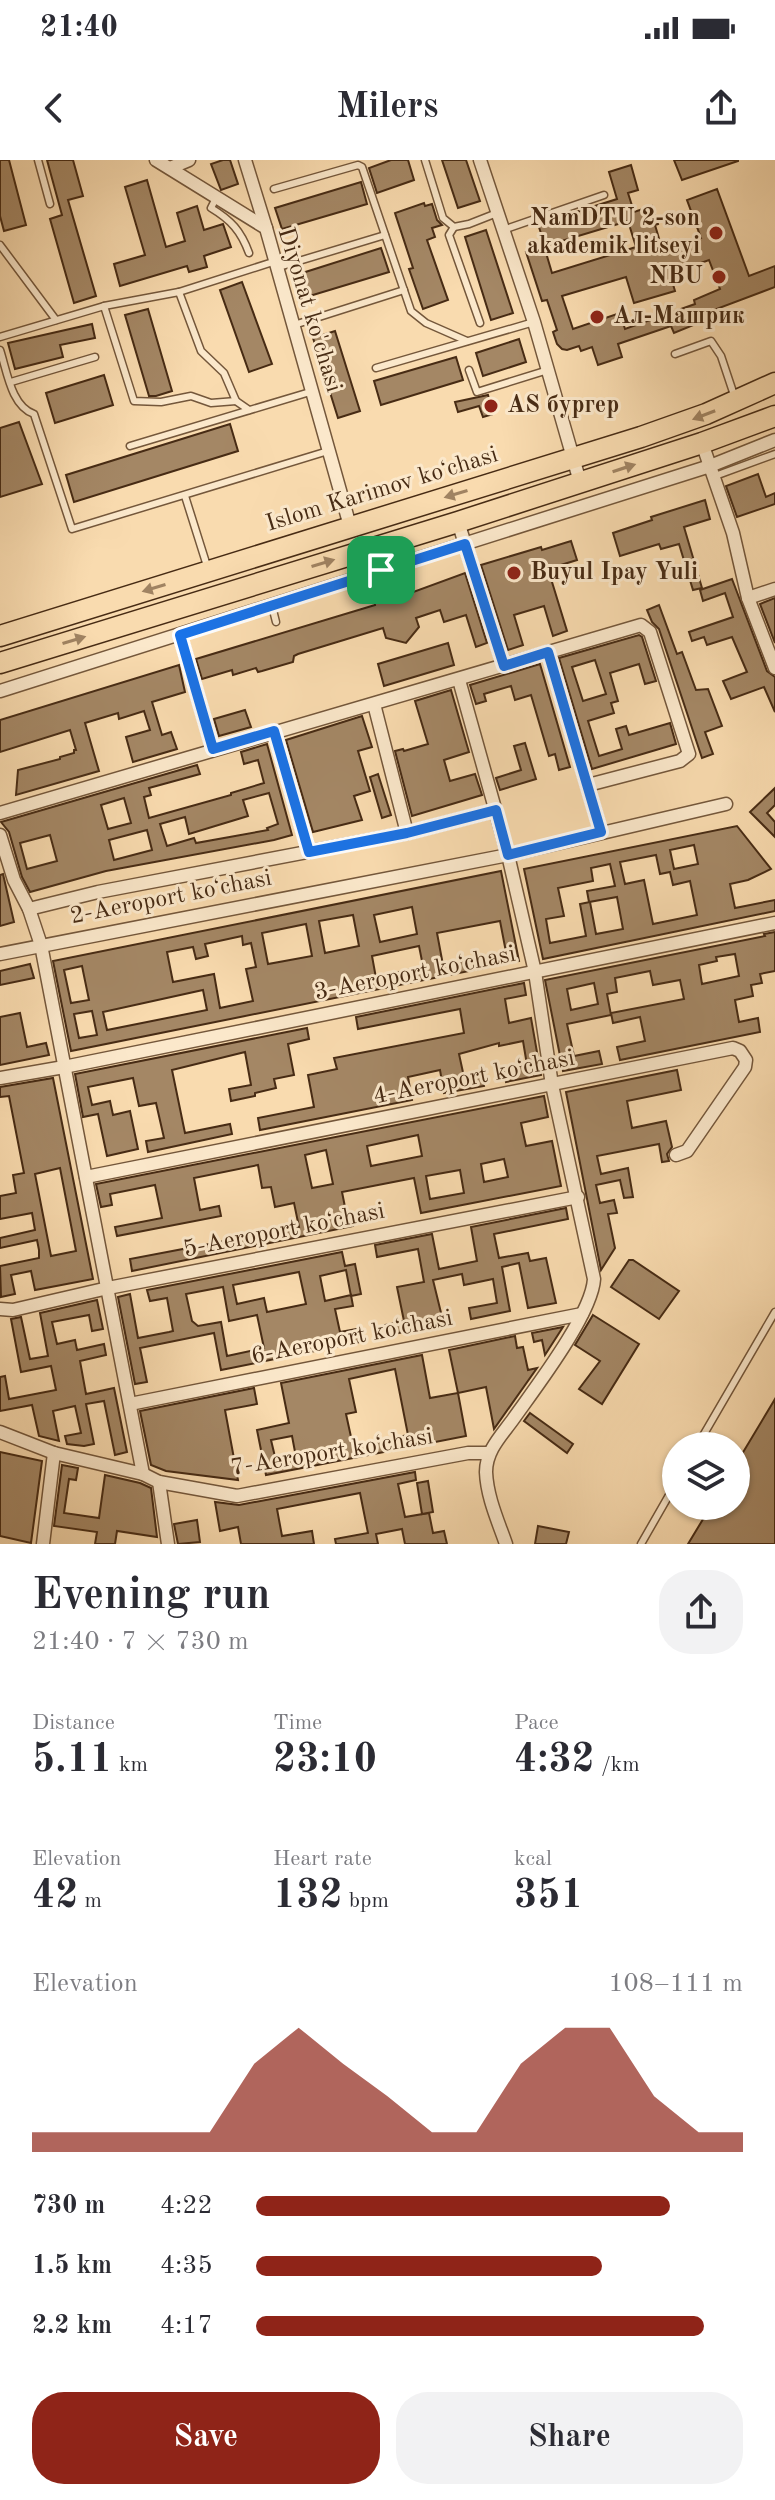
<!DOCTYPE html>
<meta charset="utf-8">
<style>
:root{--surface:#fff;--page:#f2f2f3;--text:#2b2b33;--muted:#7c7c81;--accent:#8f2418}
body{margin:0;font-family:"Old Standard TT",serif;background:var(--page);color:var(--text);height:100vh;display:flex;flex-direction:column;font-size:30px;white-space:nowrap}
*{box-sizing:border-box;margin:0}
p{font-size:26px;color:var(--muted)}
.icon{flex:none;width:44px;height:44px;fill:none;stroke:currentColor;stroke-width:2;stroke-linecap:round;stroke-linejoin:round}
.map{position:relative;height:1384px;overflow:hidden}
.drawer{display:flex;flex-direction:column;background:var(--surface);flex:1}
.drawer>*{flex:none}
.tools{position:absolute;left:662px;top:1272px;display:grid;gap:16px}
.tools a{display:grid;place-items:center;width:88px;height:88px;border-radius:50%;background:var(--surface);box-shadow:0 2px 6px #0004;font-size:40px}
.pin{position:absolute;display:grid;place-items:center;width:68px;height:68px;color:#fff;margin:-34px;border-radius:16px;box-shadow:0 4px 12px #0006}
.round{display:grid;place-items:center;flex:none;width:84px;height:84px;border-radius:32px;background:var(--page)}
.head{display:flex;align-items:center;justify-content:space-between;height:136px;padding:0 32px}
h1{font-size:44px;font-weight:700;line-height:60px}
.figures{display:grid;grid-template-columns:repeat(3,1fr);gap:12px;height:136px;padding:8px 32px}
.figures div{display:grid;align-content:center}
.figures b{font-size:40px;font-weight:700}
.figures small{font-size:22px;font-weight:400}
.figures p{font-size:22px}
.chart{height:224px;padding:16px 32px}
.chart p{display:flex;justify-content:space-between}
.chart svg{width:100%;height:144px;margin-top:8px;fill:var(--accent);opacity:.7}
.button{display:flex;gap:16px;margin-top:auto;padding:16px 32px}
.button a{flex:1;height:92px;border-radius:32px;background:var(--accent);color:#fff;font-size:32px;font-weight:700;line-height:92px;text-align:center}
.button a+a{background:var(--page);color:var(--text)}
ul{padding:0 32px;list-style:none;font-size:26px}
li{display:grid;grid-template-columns:128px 96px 1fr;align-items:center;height:60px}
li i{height:20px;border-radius:10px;background:var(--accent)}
.status{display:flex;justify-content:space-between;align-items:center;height:56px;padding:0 40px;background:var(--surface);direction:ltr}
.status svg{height:22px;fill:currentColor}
header{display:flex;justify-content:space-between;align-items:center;height:104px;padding:0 32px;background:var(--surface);font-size:36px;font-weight:700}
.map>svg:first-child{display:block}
.building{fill:#a48765;stroke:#472b14;stroke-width:2;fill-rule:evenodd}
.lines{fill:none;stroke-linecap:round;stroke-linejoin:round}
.service-casing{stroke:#74573b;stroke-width:9}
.minor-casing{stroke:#74573b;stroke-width:15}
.trunk-casing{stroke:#472b14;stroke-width:23}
.service{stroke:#fbe8cb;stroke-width:6}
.minor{stroke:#fbe8cb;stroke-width:12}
.trunk{stroke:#f9dbaf;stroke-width:20}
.oneway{fill:#a08362}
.route-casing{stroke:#fff;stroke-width:16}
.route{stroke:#1a73e8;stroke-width:10}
.poi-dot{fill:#8f2418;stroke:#fbe8cb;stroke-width:3}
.labels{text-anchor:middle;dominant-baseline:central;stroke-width:6;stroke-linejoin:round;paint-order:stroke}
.poi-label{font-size:24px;font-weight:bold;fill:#472b14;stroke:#fbe8cb;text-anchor:start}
.street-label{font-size:24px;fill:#472b14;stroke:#fbe8cb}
</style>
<div class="status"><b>21:40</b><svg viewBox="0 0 49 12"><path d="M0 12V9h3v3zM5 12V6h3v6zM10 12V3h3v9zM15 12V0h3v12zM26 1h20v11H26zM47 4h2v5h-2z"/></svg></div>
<header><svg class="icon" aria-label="back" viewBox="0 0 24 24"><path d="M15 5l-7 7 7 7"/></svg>Milers<svg class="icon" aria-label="share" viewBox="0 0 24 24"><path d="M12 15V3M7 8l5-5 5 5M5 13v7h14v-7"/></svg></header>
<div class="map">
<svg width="775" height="1384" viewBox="0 0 775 1384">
<rect width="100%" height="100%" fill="#f9dbaf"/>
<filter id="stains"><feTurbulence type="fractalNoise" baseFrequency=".0025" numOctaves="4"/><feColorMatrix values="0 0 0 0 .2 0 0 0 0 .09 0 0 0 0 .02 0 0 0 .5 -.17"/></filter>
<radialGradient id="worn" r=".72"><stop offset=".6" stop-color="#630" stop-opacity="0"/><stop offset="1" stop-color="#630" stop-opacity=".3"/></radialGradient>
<!-- building -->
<g class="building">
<polygon points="0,0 9,0 26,65 4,71 0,56"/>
<polygon points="47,0 73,0 83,36 68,40 96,136 74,143 50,59 62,55"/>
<polygon points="223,0 230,0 238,24 221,30 211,4"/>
<polygon points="391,0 408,0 414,20 377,33 369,8"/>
<polygon points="442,0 466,0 480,41 458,48"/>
<polygon points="674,0 738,0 738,1 682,20"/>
<path d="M 631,5 L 638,30 L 628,33 L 634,52 L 652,46 L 658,64 L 655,65 L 663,92 L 701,78 L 687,40 L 717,29 L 749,116 L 775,106 L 775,127 L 711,151 L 713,157 L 674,173 L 671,166 L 618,184 L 622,197 L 598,205 L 592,187 L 581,191 L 579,186 L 567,190 L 562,189 L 557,184 L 553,172 L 557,170 L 547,140 L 542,141 L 526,92 L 544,86 L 552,113 L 636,87 L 628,61 L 545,86 L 538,64 L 617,39 L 609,12 ZM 709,100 L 720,129 L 694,140 L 695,144 L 625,169 L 620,153 L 573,169 L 562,136 L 626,117 L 634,143 L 675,131 L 670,114 Z"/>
<polygon points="147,20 166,87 185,81 177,53 197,46 204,70 223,64 231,87 204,96 207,107 189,112 187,106 120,126 114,104 145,95 125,27"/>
<polygon points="361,22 367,44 282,69 275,48"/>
<polygon points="424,43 425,46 432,44 437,60 442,65 432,68 435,77 427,80 448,140 423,149 409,109 413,108 395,53"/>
<polygon points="486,70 513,153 491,160 465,77"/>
<polygon points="381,88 389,112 303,138 296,115"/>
<polygon points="242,122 272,204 249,212 220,130"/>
<polygon points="148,149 172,231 156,236 149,236 125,155"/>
<polygon points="92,164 95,178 60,185 63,197 15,209 8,183"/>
<polygon points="335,171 360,251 338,258 313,178"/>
<polygon points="519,179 526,202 483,216 476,193"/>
<polygon points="456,197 463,220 381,245 374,221"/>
<polygon points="104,215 113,245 55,263 46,233"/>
<polygon points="488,235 493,254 483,257 479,246 458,252 455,242"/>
<polygon points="19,262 42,324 0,337 0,268"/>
<polygon points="230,264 238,291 74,342 66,315"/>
<polygon points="758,314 766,337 775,333 775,344 737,357 726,326"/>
<polygon points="705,340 710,359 684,367 702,428 693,430 679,384 661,389 659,384 620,396 613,373 652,360 651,357"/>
<polygon points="571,381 577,400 548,409 567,471 553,476 544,446 514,455 523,485 508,490 481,405 541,387 542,390"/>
<polygon points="465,413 487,483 476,487 466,455 444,462 440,450 416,458 419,467 406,483 386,478 383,468 298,494 294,496 293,502 262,511 258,512 256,508 233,515 232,510 202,519 196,499 375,445 374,440 385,437 384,435 407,430 408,434"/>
<polygon points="732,419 767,511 775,517 775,552 764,527 731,539 723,521 747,512 732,477 707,485 704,477 692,481 689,472 733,457 725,433 703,441 700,430"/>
<polygon points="775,438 775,483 760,444"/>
<polygon points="659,445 677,494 682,492 696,530 708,529 722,566 705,572 713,594 702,598 659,469 652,462 647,450"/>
<path d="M 639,475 L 642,477 L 656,521 L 645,524 L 639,504 L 610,513 L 618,541 L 611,543 L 614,553 L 588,561 L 599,596 L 622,589 L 616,569 L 626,566 L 629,575 L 670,563 L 676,584 L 592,609 L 559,498 ZM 595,500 L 606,534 L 583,541 L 572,507 Z"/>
<polygon points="448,483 454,505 384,526 378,504"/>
<polygon points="540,504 570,607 559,610 555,594 549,596 531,535 515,540 511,526 484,534 486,541 476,544 470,525"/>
<polygon points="179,505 185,532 152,542 162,575 171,572 177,589 133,602 126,577 150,570 144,551 119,559 118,553 85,563 99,611 16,635 18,610 60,599 60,597 74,593 74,590 76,590 70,570 0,592 0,560"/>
<polygon points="451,530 469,592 444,600 450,621 475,614 482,635 412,656 395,591 403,589 404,591 428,584 415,541"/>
<polygon points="245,550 251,567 219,576 214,559"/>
<polygon points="362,556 372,587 358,591 370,631 354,636 362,660 313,672 286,580"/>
<polygon points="525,583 536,619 500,630 496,618 521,610 514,586"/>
<path d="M 267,584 L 292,675 L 274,680 L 106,711 L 30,732 L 22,717 L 9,672 L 1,662 L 197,605 L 200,614 L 149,628 L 151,635 L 144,637 L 149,658 L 231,635 L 231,633 L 264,623 L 258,600 L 244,604 L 241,592 ZM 269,633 L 278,664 L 267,668 L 268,670 L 196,683 L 194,678 L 167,686 L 160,664 L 185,657 L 189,674 L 248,656 L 243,640 ZM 124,638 L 131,663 L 108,669 L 101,645 ZM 147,670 L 152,690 L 114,700 L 109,680 ZM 50,675 L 57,701 L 27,709 L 20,683 Z"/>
<polygon points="378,614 391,655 382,658 370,617"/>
<polygon points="775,628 775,645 767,653 775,662 775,677 750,652"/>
<path d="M 737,666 L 771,709 L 748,720 L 730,724 L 735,748 L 775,740 L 775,751 L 543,799 L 524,709 ZM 694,685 L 698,704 L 674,709 L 670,690 ZM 656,695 L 660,714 L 670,712 L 673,725 L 690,721 L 697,755 L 653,764 L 644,720 L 625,724 L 620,702 ZM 610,704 L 615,726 L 587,731 L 589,742 L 617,737 L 623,769 L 596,774 L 590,742 L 580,744 L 586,776 L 550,783 L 546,759 L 564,756 L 558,728 L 593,721 L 591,708 Z"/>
<path d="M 501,711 L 519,801 L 71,891 L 53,801 ZM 412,747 L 417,774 L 380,782 L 374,755 ZM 353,755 L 359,786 L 325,793 L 319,761 ZM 500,761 L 506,792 L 443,805 L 437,773 ZM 306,764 L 312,796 L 268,804 L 262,773 ZM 242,776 L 243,785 L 251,783 L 256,807 L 246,809 L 253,841 L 220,848 L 214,814 L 173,822 L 167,792 L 193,787 L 196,799 L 208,796 L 205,784 ZM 419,786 L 423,806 L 376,818 L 372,796 ZM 82,806 L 89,840 L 71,843 L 64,810 ZM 203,830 L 207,850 L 107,870 L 103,852 ZM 92,851 L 97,875 L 79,878 L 74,854 Z"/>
<polygon points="3,714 14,762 0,766 0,715"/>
<path d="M 775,772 L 775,811 L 760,814 L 762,823 L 751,825 L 753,836 L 735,840 L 739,862 L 758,858 L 760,872 L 620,900 L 617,887 L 645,881 L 640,857 L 613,863 L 611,853 L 684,839 L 680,820 L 653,825 L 650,811 L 615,818 L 617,832 L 607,834 L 611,855 L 567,864 L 574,896 L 599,891 L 602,904 L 563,911 L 545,820 L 765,776 L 764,774 ZM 735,794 L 739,816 L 702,824 L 699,805 L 717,801 L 716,797 ZM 594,823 L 598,844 L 571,850 L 567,829 Z"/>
<polygon points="30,804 34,818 0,825 0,811"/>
<polygon points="524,823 526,835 505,839 509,863 531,858 541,915 506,922 504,909 527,905 523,881 499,886 499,883 459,894 464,917 482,914 484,926 444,933 440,910 408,917 412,940 260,970 258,958 314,947 308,915 337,909 334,898 464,873 460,849 358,869 356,857"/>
<polygon points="20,853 27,887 46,883 49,895 0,905 0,857"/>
<polygon points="307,868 309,879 288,884 294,915 274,919 276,928 255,933 255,936 231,941 229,929 251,925 245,892 172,910 185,973 230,964 232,974 148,992 146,981 164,978 156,943 139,946 133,918 88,927 92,945 110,941 113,955 130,951 138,989 107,996 98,954 83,957 75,914"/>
<polygon points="677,910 681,930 627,941 632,968 666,961 672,987 667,994 669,1001 662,1002 659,984 597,996 601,1014 628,1008 633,1037 624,1038 620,1020 596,1025 600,1043 614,1040 617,1053 608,1054 615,1088 601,1110 566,932"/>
<path d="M 53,918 L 93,1119 L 35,1130 L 31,1111 L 11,1115 L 15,1134 L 1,1137 L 0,1106 L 39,1098 L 39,1090 L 37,1080 L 0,1088 L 0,1078 L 35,1070 L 32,1053 L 0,1059 L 0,1036 L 16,1033 L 13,1015 L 24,1013 L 9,936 L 0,937 L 0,927 ZM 60,1008 L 76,1091 L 51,1096 L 35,1014 Z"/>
<path d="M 544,936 L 548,957 L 521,963 L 526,986 L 552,981 L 561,1026 L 421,1053 L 414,1018 L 342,1032 L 347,1057 L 351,1056 L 353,1066 L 132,1111 L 130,1099 L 299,1067 L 294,1043 L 275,1047 L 271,1027 L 262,1028 L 258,1005 L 194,1018 L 200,1050 L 219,1046 L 221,1056 L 117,1076 L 115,1067 L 162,1058 L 155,1025 L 110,1034 L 112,1045 L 101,1047 L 96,1024 ZM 418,975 L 422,996 L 371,1006 L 367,986 ZM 326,990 L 333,1024 L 312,1028 L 305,995 ZM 504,999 L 508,1017 L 484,1022 L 481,1004 ZM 460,1010 L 464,1033 L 430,1039 L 426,1016 Z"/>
<polygon points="566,1048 568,1059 494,1074 499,1098 528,1093 530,1101 546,1098 556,1143 528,1148 519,1103 502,1107 510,1151 471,1159 469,1148 497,1143 493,1119 464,1125 462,1114 433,1120 444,1165 387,1175 385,1165 404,1161 397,1127 424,1122 418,1089 377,1097 375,1085 432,1074 439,1109 477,1101 471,1067"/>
<path d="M 342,1092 L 345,1106 L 355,1104 L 361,1134 L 351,1136 L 346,1110 L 320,1116 L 325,1141 L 351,1135 L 353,1146 L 335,1149 L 340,1172 L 357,1169 L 360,1182 L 221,1210 L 214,1173 L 140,1188 L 147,1222 L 135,1224 L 118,1137 L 130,1134 L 138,1178 L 169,1172 L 173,1171 L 167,1138 L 150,1141 L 147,1130 ZM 299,1112 L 306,1144 L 267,1152 L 264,1138 L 237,1144 L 233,1125 ZM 223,1127 L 229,1161 L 257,1155 L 264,1188 L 227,1196 L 221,1162 L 198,1166 L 192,1161 L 186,1134 Z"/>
<polygon points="629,1100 633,1100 679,1131 659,1159 611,1127"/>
<polygon points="97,1140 103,1169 92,1171 89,1155 52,1162 57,1184 75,1180 77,1190 104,1184 106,1195 80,1201 86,1234 114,1228 127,1292 115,1295 104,1241 86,1244 94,1284 84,1286 67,1284 65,1276 81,1273 75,1246 53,1251 59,1281 39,1276 32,1245 0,1251 0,1217 5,1216 9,1239 56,1230 51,1206 21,1212 11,1159 21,1157 30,1199 48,1196 40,1153"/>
<polygon points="593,1155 639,1184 602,1244 579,1229 600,1201 575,1185"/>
<polygon points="563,1167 545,1195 542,1180 534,1182 532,1173"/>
<path d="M 515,1176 L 517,1188 L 523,1187 L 528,1210 L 537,1208 L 494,1269 L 486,1227 L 458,1233 L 466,1276 L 266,1315 L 257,1270 L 289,1263 L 281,1223 L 422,1195 L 430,1238 L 458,1233 L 449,1190 ZM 395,1209 L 408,1275 L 353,1286 L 346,1254 L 356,1252 L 349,1219 ZM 292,1276 L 296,1297 L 276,1301 L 271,1280 Z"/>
<polygon points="254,1228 257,1244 225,1250 238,1320 166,1311 151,1305 140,1251"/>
<polygon points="775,1239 775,1384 688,1384 711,1346 736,1346 736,1304"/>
<polygon points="530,1253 573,1284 567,1293 524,1261"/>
<polygon points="0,1292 42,1301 31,1383 0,1376"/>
<polygon points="62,1305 78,1308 76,1320 69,1319 64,1353 99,1358 105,1315 140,1323 151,1328 157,1377 117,1371 115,1384 95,1384 97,1372 54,1366"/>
<polygon points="415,1312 416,1320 398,1324 405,1357 429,1353 433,1373 444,1371 447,1384 405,1384 402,1369 376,1374 378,1384 336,1384 335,1379 368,1373 360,1333 277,1349 282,1376 312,1371 314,1384 241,1384 238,1367 220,1371 215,1342 239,1345"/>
<polygon points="428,1321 433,1352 422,1354 417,1323"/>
<polygon points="197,1360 200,1382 178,1384 174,1364"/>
<polygon points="538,1366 569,1372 566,1384 535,1384"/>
</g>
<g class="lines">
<defs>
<g id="service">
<polyline points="38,0 50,44"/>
<polyline points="425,0 443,58 454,67 469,64 497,53"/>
<polyline points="274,29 358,5 362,7 411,151 426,163 467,181"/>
<path d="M 217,36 L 211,48 C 231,60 241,71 249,93"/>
<polyline points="454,67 449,75 480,163"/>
<polyline points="503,70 604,35"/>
<polyline points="0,85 56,160"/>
<polyline points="279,107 385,75"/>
<polyline points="179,132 201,191 224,213 236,241 249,250"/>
<polyline points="104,146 134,241 161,242 191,236 211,243 236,241"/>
<polyline points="294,165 404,130"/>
<polyline points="0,177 104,146 179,132 276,101"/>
<path d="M 0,190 C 7,211 11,246 34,254 L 72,369 L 328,291"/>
<polyline points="675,194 711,181 721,196 735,238"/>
<polyline points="376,208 534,162"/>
<polyline points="469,210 477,232 548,210"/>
<polyline points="11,222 95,197"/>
<polyline points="130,286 310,232"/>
<polyline points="715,316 775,294"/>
<polyline points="185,336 208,409"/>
<polyline points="272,446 276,462"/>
<polyline points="697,1286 775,1152"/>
<polyline points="641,1384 676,1323"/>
</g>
<g id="minor">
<polyline points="156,0 266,68 350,366"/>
<polyline points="245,0 266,68"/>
<polyline points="480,0 534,162 580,322"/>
<polyline points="170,8 189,0"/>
<polyline points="702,283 733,373 748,438 775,508"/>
<polyline points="458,362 504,506"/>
<polyline points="748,438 775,429"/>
<polyline points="180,475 213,589"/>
<polyline points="548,492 601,672"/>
<path d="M 459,520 L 508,695 L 535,812 L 552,925 L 594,1119 C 592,1154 536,1227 514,1258 C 502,1275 486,1290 486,1312 C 487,1337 498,1361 506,1384"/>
<polyline points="0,531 710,306 775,280"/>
<polyline points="374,544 407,673"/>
<polyline points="274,571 309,692"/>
<polyline points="0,653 641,465 650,472 689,594 680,601 588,625"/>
<polyline points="0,675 14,720 29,749 41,785 143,1314"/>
<polyline points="29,749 98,732 407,673 496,650"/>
<polyline points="0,794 508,695 726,644"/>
<polyline points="0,918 64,907 775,763"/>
<polyline points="86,1017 733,888 740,891 746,900 745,907 687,991 676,995"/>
<polyline points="0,1149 13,1150 108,1128 578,1037"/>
<polyline points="130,1244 582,1154"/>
<polyline points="0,1272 54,1293 143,1314 159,1322 237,1336 468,1293 489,1293"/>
<polyline points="159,1322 168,1384"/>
<polyline points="43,1384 54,1293"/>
</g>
<g id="trunk">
<polyline points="0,476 641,277 706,254 775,223"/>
<polyline points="0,503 458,362 702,283 775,256"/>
</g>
</defs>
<!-- service casing -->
<use href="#service" class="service-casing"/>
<!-- minor casing -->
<use href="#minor" class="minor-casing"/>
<!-- trunk casing -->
<use href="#trunk" class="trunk-casing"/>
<!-- service -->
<use href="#service" class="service"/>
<!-- minor -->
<use href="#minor" class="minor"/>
<!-- trunk -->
<use href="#trunk" class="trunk"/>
</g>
<!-- one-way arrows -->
<defs><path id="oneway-solid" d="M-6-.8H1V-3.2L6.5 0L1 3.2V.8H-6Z" transform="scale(2)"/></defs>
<g class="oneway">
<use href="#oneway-solid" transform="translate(704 255) rotate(159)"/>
<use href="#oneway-solid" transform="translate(624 308) rotate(-18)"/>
<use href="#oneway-solid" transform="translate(456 334) rotate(163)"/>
<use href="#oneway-solid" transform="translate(323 403) rotate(-17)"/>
<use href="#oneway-solid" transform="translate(154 428) rotate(163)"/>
<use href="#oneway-solid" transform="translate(74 480) rotate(-17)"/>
</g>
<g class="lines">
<defs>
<polygon id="route" points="465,384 504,506 548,492 601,672 508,695 496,650 407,673 309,692 274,571 213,589 180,475"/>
</defs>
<!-- route casing -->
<use href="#route" class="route-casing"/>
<!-- route -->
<use href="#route" class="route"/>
</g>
<!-- markers -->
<g class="poi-dot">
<circle cx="716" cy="73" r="8"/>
<circle cx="719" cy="117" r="8"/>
<circle cx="597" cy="157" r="8"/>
<circle cx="491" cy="246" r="8"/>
<circle cx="514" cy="413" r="8"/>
</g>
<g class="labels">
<!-- poi labels -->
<g class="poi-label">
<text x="700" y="59" text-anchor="end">NamDTU 2-son<tspan x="700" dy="28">akademik litseyi</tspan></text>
<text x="703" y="117" text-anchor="end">NBU</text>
<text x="613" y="157">Ал-Машрик</text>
<text x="507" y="246">AS бургер</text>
<text x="530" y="413">Buyul Ipay Yuli</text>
</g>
<!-- street labels -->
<g class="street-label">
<text transform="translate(309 150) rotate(73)">Diyonat ko'chasi</text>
<text transform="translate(382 330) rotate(-17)">Islom Karimov koʻchasi</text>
<text transform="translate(171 738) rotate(-11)">2-Aeroport koʻchasi</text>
<text transform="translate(415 814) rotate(-11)">3-Aeroport koʻchasi</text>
<text transform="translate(474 918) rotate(-11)">4-Aeroport koʻchasi</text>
<text transform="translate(284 1071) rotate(-11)">5-Aeroport koʻchasi</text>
<text transform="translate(352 1178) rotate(-11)">6-Aeroport koʻchasi</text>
<text transform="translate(332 1293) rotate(-9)">7-Aeroport koʻchasi</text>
</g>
</g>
<rect width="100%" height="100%" filter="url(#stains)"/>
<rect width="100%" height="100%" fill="url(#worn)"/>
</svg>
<div class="tools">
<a><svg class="icon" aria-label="layers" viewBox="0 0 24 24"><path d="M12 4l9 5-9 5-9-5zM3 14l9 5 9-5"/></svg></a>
</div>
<div class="pin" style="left:381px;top:410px;background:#1e9e55"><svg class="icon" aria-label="arrive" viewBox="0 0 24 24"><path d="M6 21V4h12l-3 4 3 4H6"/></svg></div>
</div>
<section class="drawer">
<div class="head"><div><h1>Evening run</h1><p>21:40 · 7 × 730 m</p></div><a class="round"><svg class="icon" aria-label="share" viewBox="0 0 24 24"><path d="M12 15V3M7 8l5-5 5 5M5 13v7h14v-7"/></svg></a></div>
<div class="figures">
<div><p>Distance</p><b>5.11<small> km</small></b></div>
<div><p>Time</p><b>23:10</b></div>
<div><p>Pace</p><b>4:32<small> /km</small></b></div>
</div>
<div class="figures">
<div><p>Elevation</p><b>42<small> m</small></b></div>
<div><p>Heart rate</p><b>132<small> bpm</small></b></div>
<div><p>kcal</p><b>351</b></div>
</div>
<div class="chart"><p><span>Elevation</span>108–111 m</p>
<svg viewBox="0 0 160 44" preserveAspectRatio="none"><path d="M0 44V38L10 38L20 38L30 38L40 38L50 17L60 6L70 17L80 27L90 38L100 38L110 17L120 6L130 6L140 27L150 38L160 38V44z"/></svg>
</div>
<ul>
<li><b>730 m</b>4:22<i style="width:85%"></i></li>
<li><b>1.5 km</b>4:35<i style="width:71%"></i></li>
<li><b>2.2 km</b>4:17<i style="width:92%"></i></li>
</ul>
<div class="button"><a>Save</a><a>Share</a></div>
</section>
